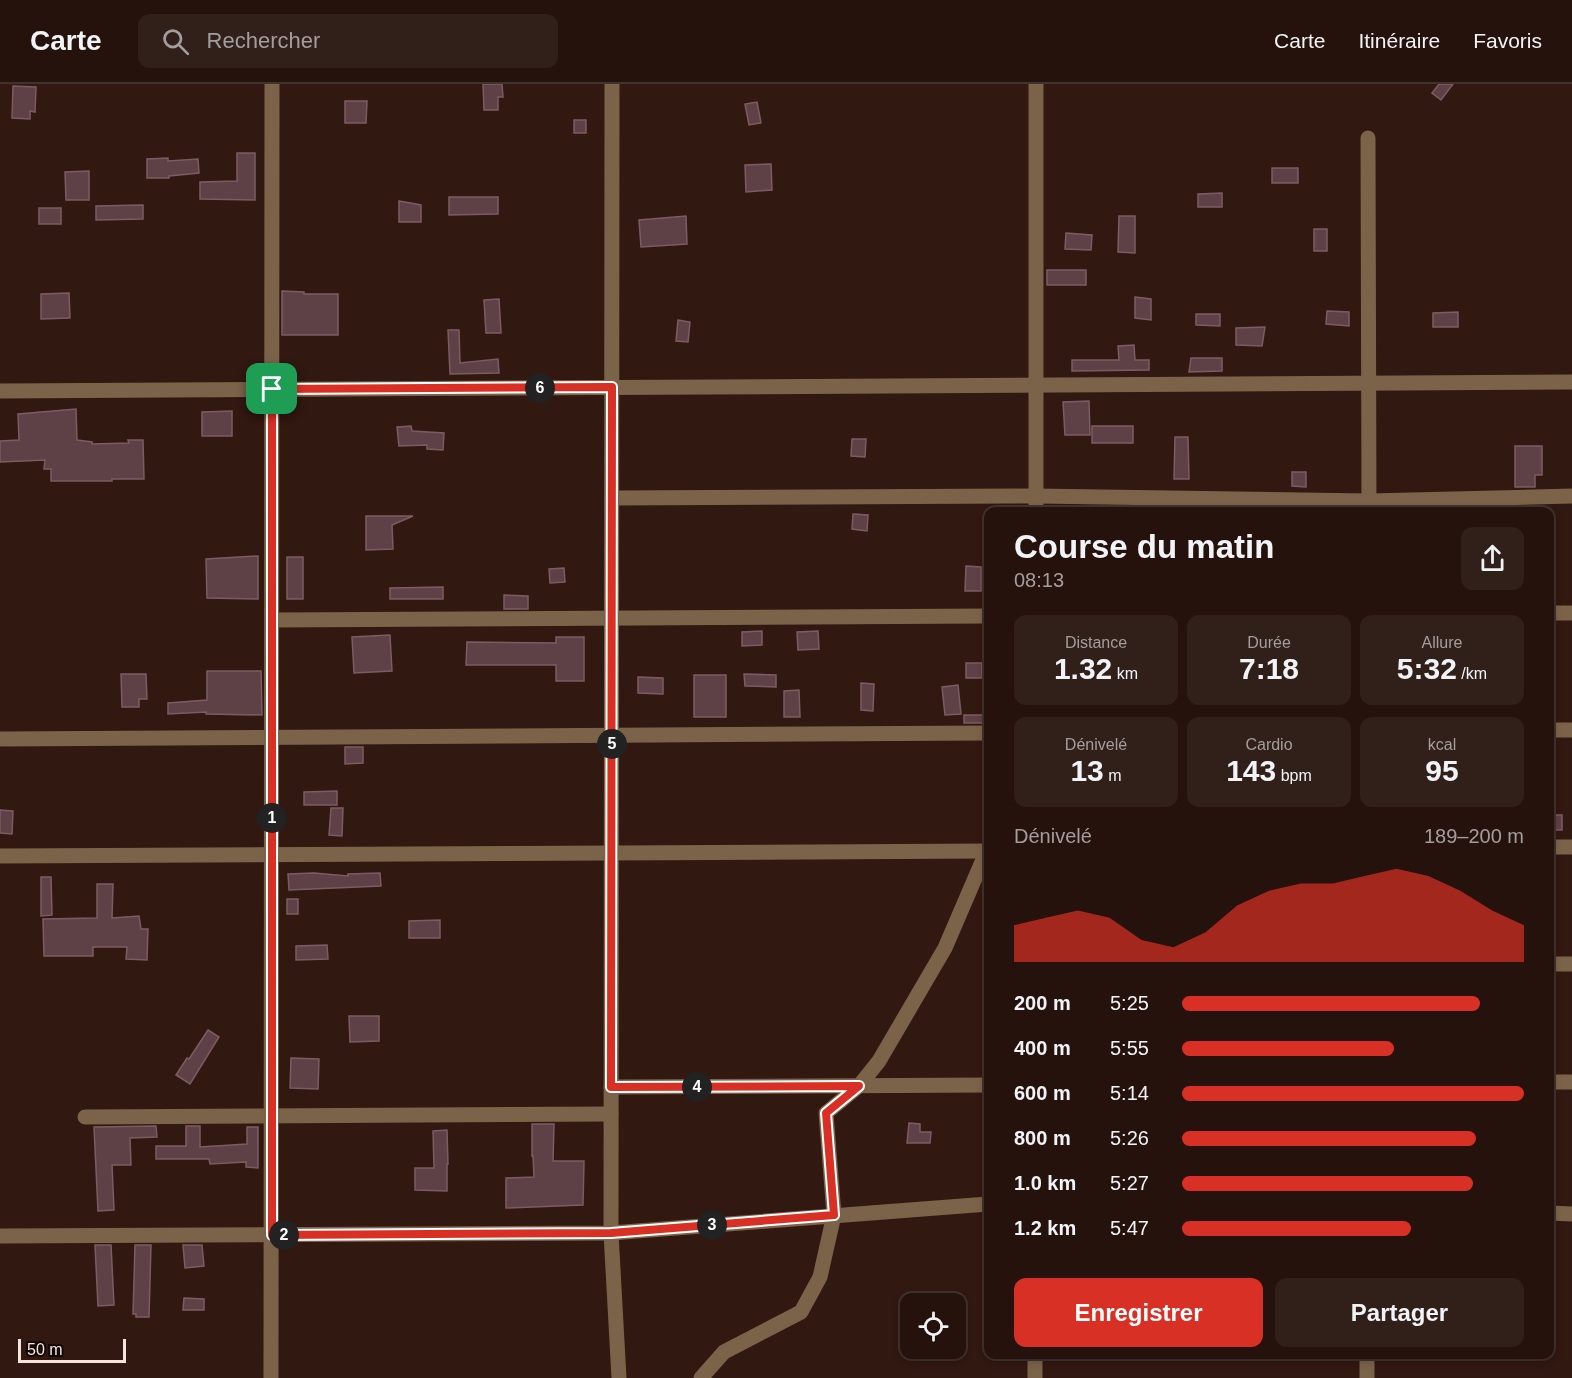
<!DOCTYPE html>
<html lang="fr">
<meta charset="utf-8">
<style>
:root{--surface:#25120c;--page:#31201a;--text:#f1f3f6;--muted:#a39e9d;--line:#42322d;--accent:#d93025}
body{margin:0;font-family:Helvetica,sans-serif;background:var(--page);color:var(--text);height:100vh;display:flex;flex-direction:column;font-size:22px;white-space:nowrap}
*{box-sizing:border-box;margin:0}
p{font-size:20px;color:var(--muted)}
.icon{flex:none;width:33px;height:33px;fill:none;stroke:currentColor;stroke-width:2;stroke-linecap:round;stroke-linejoin:round}
.map{position:relative;flex:1;overflow:hidden}
.sheet{position:absolute;left:984px;top:423px;width:570px;height:852px;display:flex;flex-direction:column;background:var(--surface);border-radius:12px;box-shadow:0 3px 9px #0003,0 0 0 2px var(--line)}
.sheet>*{flex:none}
.controls{position:absolute;left:900px;top:1209px;display:grid;gap:12px}
.controls a{display:grid;place-items:center;width:66px;height:66px;border-radius:12px;background:var(--surface);box-shadow:0 3px 9px #0003,0 0 0 2px var(--line);font-size:30px}
.scale{position:absolute;left:18px;bottom:15px;width:108px;box-sizing:border-box;padding-left:6px;border:3px solid #f6e4de;border-top:0;font-size:16px;line-height:21px;white-space:nowrap;color:#f6e4de;-webkit-text-stroke:4px #110704;paint-order:stroke}
.pin{position:absolute;display:grid;place-items:center;width:51px;height:51px;color:#fff;margin:-26px;border-radius:12px;box-shadow:0 3px 9px #0006}
.km{position:absolute;width:30px;height:30px;margin:-15px;border-radius:50%;background:#222;color:#fff;font-size:16px;line-height:30px;text-align:center}
.round{display:grid;place-items:center;flex:none;width:63px;height:63px;border-radius:12px;background:var(--page)}
.headline{display:flex;align-items:center;justify-content:space-between;height:102px;padding:0 30px}
h1{font-size:33px;font-weight:700;line-height:45px}
.stats{display:grid;grid-template-columns:repeat(3,1fr);gap:9px;height:102px;padding:6px 30px}
.stats div{display:grid;align-content:center;border-radius:12px;background:var(--page);text-align:center}
.stats b{font-size:30px;font-weight:700}
.stats small{font-size:16px;font-weight:400}
.stats p{font-size:16px}
.chart{height:168px;padding:12px 30px}
.chart p{display:flex;justify-content:space-between}
.chart svg{width:100%;height:108px;margin-top:6px;fill:var(--accent);opacity:.7}
.action{display:flex;gap:12px;margin-top:auto;padding:12px 30px}
.action a{flex:1;height:69px;border-radius:12px;background:var(--accent);color:#fff;font-size:24px;font-weight:700;line-height:69px;text-align:center}
.action a+a{background:var(--page);color:var(--text)}
ul{padding:0 30px;list-style:none;font-size:20px}
li{display:grid;grid-template-columns:96px 72px 1fr;align-items:center;height:45px}
li i{height:15px;border-radius:8px;background:var(--accent)}
header{display:flex;align-items:center;gap:36px;box-sizing:border-box;height:84px;padding:0 30px;background:var(--surface);border-bottom:2px solid var(--line)}
header strong{font-size:28px}
nav{display:flex;gap:33px;margin-inline-start:auto;font-size:21px}
.search{width:420px;height:54px;background:var(--page);display:flex;align-items:center;gap:15px;box-sizing:border-box;padding:0 21px;border-radius:12px;color:var(--muted);font-size:22px}
.map>svg:first-child{display:block}
.building{fill:#5e4047;stroke:#7c5c63;stroke-width:1.5}
.lines{fill:none;stroke-linecap:round;stroke-linejoin:round}
.minor{stroke:#7a6349;stroke-width:15}
.tertiary{stroke:#7a6349;stroke-width:15}
.route-casing{stroke:#fff;stroke-width:12}
.route{stroke:#d93025;stroke-width:8}
</style>
<header>
<strong>Carte</strong>
<div class="search"><svg class="icon" aria-label="search" viewBox="0 0 24 24"><circle cx="10" cy="10" r="6"/><path d="M15 15l6 6"/></svg>Rechercher</div>
<nav><a>Carte</a><a>Itinéraire</a><a>Favoris</a></nav>
</header>
<div class="map">
<svg width="1572" height="1294" viewBox="0 0 1572 1294">
<rect width="100%" height="100%" fill="#311810"/>
<!-- building -->
<g class="building">
<polygon points="483,0 502,0 503,13 498,13 498,26 484,26"/>
<polygon points="1439,0 1453,0 1441,16 1432,9"/>
<polygon points="13,2 36,3 35,28 30,27 30,35 12,34"/>
<polygon points="345,17 367,17 366,39 345,39"/>
<polygon points="757,18 761,39 749,41 745,20"/>
<rect x="574" y="36" width="12" height="13"/>
<polygon points="237,69 255,69 255,116 200,115 200,98 237,97"/>
<polygon points="168,74 168,77 198,75 199,89 169,92 169,94 147,94 147,75"/>
<polygon points="771,80 772,106 746,108 745,81"/>
<rect x="1272" y="84" width="26" height="15"/>
<polygon points="89,87 89,116 66,116 65,88"/>
<polygon points="1222,109 1222,123 1198,123 1198,110"/>
<polygon points="449,113 498,113 498,130 449,131"/>
<polygon points="399,117 421,121 421,138 399,138"/>
<polygon points="143,121 143,135 96,136 96,122"/>
<rect x="39" y="124" width="22" height="16"/>
<polygon points="686,132 687,160 641,163 639,136"/>
<polygon points="1119,132 1135,132 1135,169 1118,168"/>
<rect x="1314" y="145" width="13" height="22"/>
<polygon points="1066,149 1092,151 1091,166 1065,165"/>
<rect x="1047" y="186" width="39" height="15"/>
<polygon points="282,207 304,208 304,210 338,210 338,251 282,251"/>
<polygon points="69,209 70,234 41,235 41,210"/>
<polygon points="1135,213 1151,215 1151,236 1135,234"/>
<polygon points="499,215 501,249 486,249 484,216"/>
<polygon points="1327,227 1349,228 1349,242 1326,240"/>
<polygon points="1458,228 1458,243 1433,243 1433,229"/>
<polygon points="1196,230 1220,230 1220,242 1196,241"/>
<polygon points="678,236 690,238 688,258 676,257"/>
<polygon points="1265,243 1262,262 1236,261 1236,244"/>
<polygon points="448,246 459,246 460,279 498,275 499,289 450,290"/>
<polygon points="1134,261 1135,276 1149,276 1149,286 1072,287 1072,276 1119,276 1118,262"/>
<polygon points="1191,274 1222,274 1222,287 1189,288"/>
<polygon points="1089,317 1090,351 1065,351 1063,318"/>
<polygon points="76,325 77,356 92,358 92,360 129,359 128,356 143,356 144,395 112,395 112,397 51,397 51,385 44,385 45,376 0,378 0,357 19,356 18,330"/>
<polygon points="232,327 232,352 202,352 202,328"/>
<polygon points="411,342 412,347 444,349 443,366 427,365 427,361 399,362 397,343"/>
<rect x="1092" y="342" width="41" height="17"/>
<polygon points="1175,353 1188,353 1189,395 1174,395"/>
<polygon points="852,355 866,355 865,373 851,372"/>
<polygon points="1515,362 1542,362 1542,391 1535,391 1535,403 1515,403"/>
<polygon points="1292,388 1306,388 1306,403 1292,402"/>
<polygon points="853,430 868,431 867,447 852,445"/>
<polygon points="366,432 413,432 392,441 393,465 366,466"/>
<polygon points="258,472 258,515 207,514 206,475"/>
<rect x="287" y="473" width="16" height="42"/>
<polygon points="966,482 981,483 981,507 965,507"/>
<polygon points="564,484 565,498 550,499 549,485"/>
<polygon points="443,503 443,515 390,515 390,504"/>
<polygon points="504,511 528,512 528,525 504,525"/>
<polygon points="762,547 762,561 742,562 742,548"/>
<polygon points="818,547 819,565 798,566 797,548"/>
<polygon points="390,551 392,587 354,589 352,553"/>
<polygon points="556,553 584,553 584,597 556,597 556,581 466,581 467,558 556,559"/>
<rect x="966" y="579" width="16" height="15"/>
<polygon points="207,587 261,587 262,631 206,630 206,628 168,630 168,619 207,616"/>
<polygon points="121,590 146,590 147,615 139,615 139,623 122,623"/>
<polygon points="744,590 776,591 776,603 745,602"/>
<rect x="694" y="591" width="32" height="42"/>
<polygon points="638,593 663,594 663,610 638,609"/>
<polygon points="861,599 874,600 873,627 861,626"/>
<polygon points="958,601 961,630 945,631 942,603"/>
<polygon points="799,606 800,633 784,633 784,607"/>
<rect x="964" y="631" width="24" height="8"/>
<polygon points="345,663 363,663 363,679 345,680"/>
<polygon points="337,707 337,721 304,721 304,708"/>
<polygon points="331,724 343,724 342,752 329,751"/>
<polygon points="0,726 13,727 12,750 0,749"/>
<rect x="1550" y="731" width="12" height="15"/>
<polygon points="314,789 348,792 348,790 380,789 381,802 289,806 288,790"/>
<polygon points="41,793 51,793 52,831 41,832"/>
<polygon points="97,800 113,800 112,834 139,832 141,845 148,845 147,876 126,875 127,863 93,863 93,872 44,872 43,835 97,834"/>
<rect x="287" y="815" width="11" height="15"/>
<polygon points="440,836 440,854 409,854 409,837"/>
<polygon points="327,861 328,875 296,876 296,862"/>
<polygon points="349,932 379,932 379,957 350,958"/>
<polygon points="208,946 219,953 190,1000 176,991 187,974 189,975"/>
<polygon points="291,974 319,975 318,1005 290,1004"/>
<polygon points="909,1039 920,1040 920,1048 931,1048 930,1059 907,1059"/>
<polygon points="532,1040 554,1040 553,1077 584,1077 583,1121 506,1124 506,1094 534,1093 533,1072 532,1072"/>
<polygon points="156,1042 157,1053 130,1054 131,1081 112,1081 114,1126 98,1127 94,1043"/>
<polygon points="186,1042 200,1042 200,1063 247,1060 247,1043 258,1043 258,1084 246,1083 246,1078 210,1080 209,1075 156,1075 156,1062 186,1062"/>
<polygon points="447,1046 448,1080 447,1080 447,1107 415,1106 415,1084 434,1084 433,1047"/>
<polygon points="95,1161 111,1161 114,1221 98,1222"/>
<polygon points="135,1161 151,1161 149,1233 136,1233 136,1230 133,1230"/>
<polygon points="183,1161 202,1161 204,1182 185,1184"/>
<polygon points="184,1214 204,1215 204,1226 183,1226"/>
</g>
<g class="lines">
<!-- minor -->
<g class="minor">
<polyline points="612,0 611,1149 619,1294"/>
<polyline points="1368,54 1369,428"/>
<polyline points="0,307 1572,298"/>
<polyline points="612,414 1036,412 1369,417 1572,412"/>
<polyline points="1550,529 1572,529"/>
<polyline points="272,536 988,532"/>
<polyline points="1550,646 1572,646"/>
<polyline points="0,655 988,649"/>
<polyline points="1550,763 1572,763"/>
<polyline points="0,772 988,767"/>
<polyline points="1550,880 1572,880"/>
<polyline points="1550,998 1572,998"/>
<polyline points="611,1003 988,1001"/>
<polyline points="85,1033 611,1030"/>
<polyline points="1550,1129 1572,1130"/>
<polyline points="0,1152 611,1149 988,1120"/>
<polyline points="1035,1294 1035,1270"/>
<polyline points="1367,1294 1367,1270"/>
</g>
<!-- tertiary -->
<g class="tertiary">
<polyline points="1036,428 1036,0"/>
<polyline points="271,1294 272,0"/>
<polyline points="701,1294 724,1268 801,1228 820,1193 834,1131 826,1029 859,1002 879,977 945,864 988,764"/>
</g>
</g>
<g class="lines">
<defs>
<polygon id="route" points="612,303 611,1003 859,1002 826,1029 834,1131 611,1149 272,1151 272,305"/>
</defs>
<!-- route casing -->
<use href="#route" class="route-casing"/>
<!-- route -->
<use href="#route" class="route"/>
</g>
</svg>
<div class="controls">
<a><svg class="icon" aria-label="locate" viewBox="0 0 24 24"><circle cx="12" cy="12" r="6"/><path d="M12 2v4M12 18v4M2 12h4M18 12h4"/></svg></a>
</div>
<div class="scale">50 m</div>
<div class="pin" style="left:272px;top:305px;background:#1e9e55"><svg class="icon" aria-label="arrive" viewBox="0 0 24 24"><path d="M6 21V4h12l-3 4 3 4H6"/></svg></div>
<b class="km" style="left:272px;top:734px">1</b>
<b class="km" style="left:284px;top:1151px">2</b>
<b class="km" style="left:712px;top:1141px">3</b>
<b class="km" style="left:697px;top:1003px">4</b>
<b class="km" style="left:612px;top:660px">5</b>
<b class="km" style="left:540px;top:304px">6</b>
<section class="sheet">
<div class="headline"><div><h1>Course du matin</h1><p>08:13</p></div><a class="round"><svg class="icon" aria-label="share" viewBox="0 0 24 24"><path d="M12 15V3M7 8l5-5 5 5M5 13v7h14v-7"/></svg></a></div>
<div class="stats">
<div><p>Distance</p><b>1.32<small> km</small></b></div>
<div><p>Durée</p><b>7:18</b></div>
<div><p>Allure</p><b>5:32<small> /km</small></b></div>
</div>
<div class="stats">
<div><p>Dénivelé</p><b>13<small> m</small></b></div>
<div><p>Cardio</p><b>143<small> bpm</small></b></div>
<div><p>kcal</p><b>95</b></div>
</div>
<div class="chart"><p><span>Dénivelé</span>189–200 m</p>
<svg viewBox="0 0 160 44" preserveAspectRatio="none"><path d="M0 44V29L10 26L20 23L30 26L40 35L50 38L60 32L70 21L80 15L90 12L100 12L110 9L120 6L130 9L140 15L150 23L160 29V44z"/></svg>
</div>
<ul>
<li><b>200 m</b>5:25<i style="width:87%"></i></li>
<li><b>400 m</b>5:55<i style="width:62%"></i></li>
<li><b>600 m</b>5:14<i style="width:100%"></i></li>
<li><b>800 m</b>5:26<i style="width:86%"></i></li>
<li><b>1.0 km</b>5:27<i style="width:85%"></i></li>
<li><b>1.2 km</b>5:47<i style="width:67%"></i></li>
</ul>
<div class="action"><a>Enregistrer</a><a>Partager</a></div>
</section>
</div>
